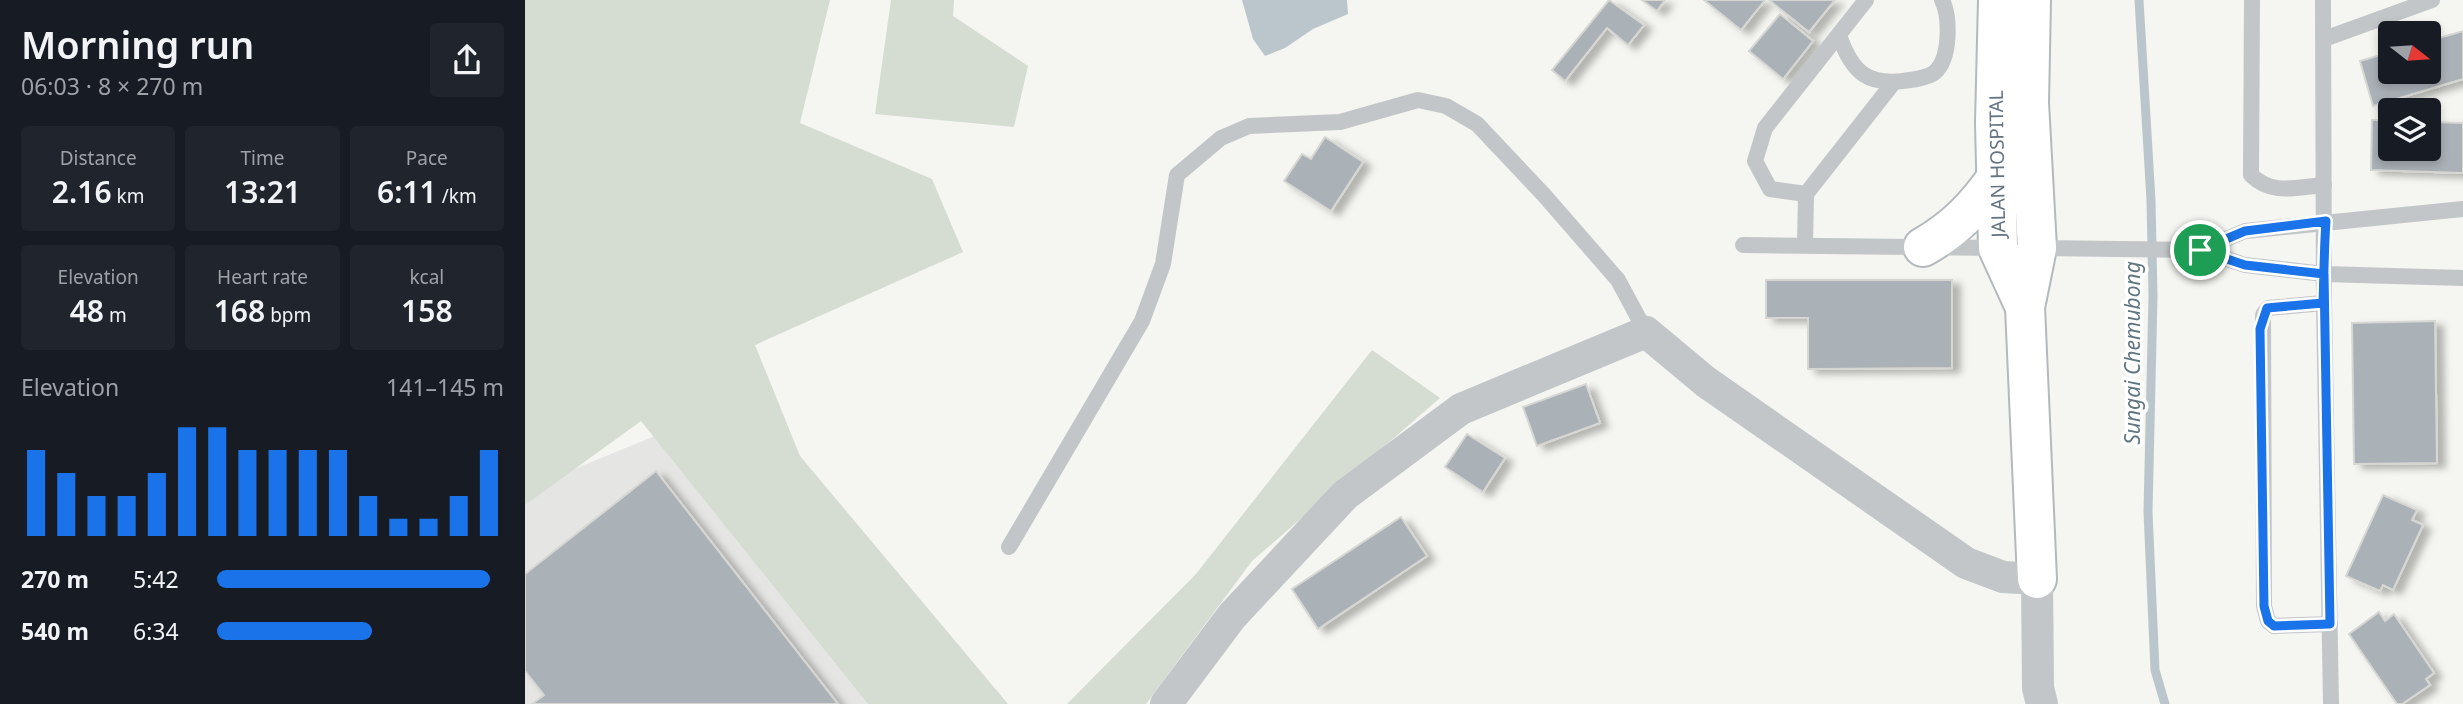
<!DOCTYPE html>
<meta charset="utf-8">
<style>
:root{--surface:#171b24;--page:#20242c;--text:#f1f3f6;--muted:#9ea1a6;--accent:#1a73e8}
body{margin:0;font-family:"Noto Sans",sans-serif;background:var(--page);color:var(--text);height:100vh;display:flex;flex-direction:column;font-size:26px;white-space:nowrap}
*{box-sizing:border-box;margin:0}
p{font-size:23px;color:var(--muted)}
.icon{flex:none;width:38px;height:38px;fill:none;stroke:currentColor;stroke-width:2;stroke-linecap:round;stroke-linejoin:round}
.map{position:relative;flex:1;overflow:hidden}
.panel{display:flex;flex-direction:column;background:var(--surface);width:525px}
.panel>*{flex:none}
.needle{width:46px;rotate:107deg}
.fabs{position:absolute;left:1853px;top:21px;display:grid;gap:14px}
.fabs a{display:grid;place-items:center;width:63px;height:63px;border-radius:7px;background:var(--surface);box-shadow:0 4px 10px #0003;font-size:35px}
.pin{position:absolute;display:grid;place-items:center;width:60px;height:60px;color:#fff;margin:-30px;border:4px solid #fff;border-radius:50%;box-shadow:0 2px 7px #0007}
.round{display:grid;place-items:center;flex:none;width:74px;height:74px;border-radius:7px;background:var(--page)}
.overview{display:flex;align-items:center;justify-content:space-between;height:119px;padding:0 21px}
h1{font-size:38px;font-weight:600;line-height:52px}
.metrics{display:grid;grid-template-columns:repeat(3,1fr);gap:10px;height:119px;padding:7px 21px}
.metrics div{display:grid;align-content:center;border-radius:7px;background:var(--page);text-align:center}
.metrics b{font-size:30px;font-weight:600}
.metrics small{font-size:19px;font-weight:400}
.metrics p{font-size:19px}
.chart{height:196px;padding:14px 21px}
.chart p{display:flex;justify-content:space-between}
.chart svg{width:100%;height:126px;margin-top:7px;stroke:var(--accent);stroke-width:6}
ul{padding:0 21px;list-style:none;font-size:23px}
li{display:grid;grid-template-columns:112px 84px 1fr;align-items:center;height:52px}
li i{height:18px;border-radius:9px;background:var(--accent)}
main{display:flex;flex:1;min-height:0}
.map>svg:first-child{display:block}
.built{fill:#e5e6e4}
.green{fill:#d5dcd2}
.water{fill:#bbc6cc}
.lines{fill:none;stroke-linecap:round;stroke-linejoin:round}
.stream{stroke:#bbc6cc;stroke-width:9}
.building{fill:#aab1b7;stroke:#d6d6d3;stroke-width:2;filter:url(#shadow)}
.secondary-casing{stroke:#b4b9be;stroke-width:42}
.service{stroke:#c2c6c9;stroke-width:16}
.minor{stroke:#c2c6c9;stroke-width:32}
.secondary{stroke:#fff;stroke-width:38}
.route-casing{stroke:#fff;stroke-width:14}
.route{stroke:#1a73e8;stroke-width:9}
.labels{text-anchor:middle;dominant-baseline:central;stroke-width:7;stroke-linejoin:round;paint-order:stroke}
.street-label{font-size:19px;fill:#637382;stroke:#fff}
.water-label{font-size:21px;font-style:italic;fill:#5f7680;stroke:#fff}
</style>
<main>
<section class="panel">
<div class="overview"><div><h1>Morning run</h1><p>06:03 · 8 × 270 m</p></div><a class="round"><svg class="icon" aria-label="share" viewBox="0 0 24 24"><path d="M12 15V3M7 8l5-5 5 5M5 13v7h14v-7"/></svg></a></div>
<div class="metrics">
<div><p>Distance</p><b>2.16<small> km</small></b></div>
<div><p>Time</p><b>13:21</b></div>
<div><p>Pace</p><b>6:11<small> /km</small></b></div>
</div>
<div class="metrics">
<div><p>Elevation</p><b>48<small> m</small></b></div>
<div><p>Heart rate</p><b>168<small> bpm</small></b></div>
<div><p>kcal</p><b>158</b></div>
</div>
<div class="chart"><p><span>Elevation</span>141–145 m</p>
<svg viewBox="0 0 160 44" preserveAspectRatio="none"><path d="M5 44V14M15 44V22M25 44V30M35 44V30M45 44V22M55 44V6M65 44V6M75 44V14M85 44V14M95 44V14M105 44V14M115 44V30M125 44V38M135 44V38M145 44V30M155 44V14"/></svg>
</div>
<ul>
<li><b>270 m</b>5:42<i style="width:95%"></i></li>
<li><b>540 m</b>6:34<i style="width:54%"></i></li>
</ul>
</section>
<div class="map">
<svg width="1938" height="704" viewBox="0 0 1938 704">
<defs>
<filter id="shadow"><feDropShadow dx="8" dy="4.5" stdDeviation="3.5" flood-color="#0004"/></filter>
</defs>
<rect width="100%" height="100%" fill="#f5f5f1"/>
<!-- built -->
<polygon class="built" points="206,405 418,704 0,704 0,489"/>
<!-- green -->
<g class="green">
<polygon points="0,0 305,0 275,123 407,179 438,252 230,345 275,456 483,704 343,704 116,421 0,505"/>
<polygon points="366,0 429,0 428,16 503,66 489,127 350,114"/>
<polygon points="847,350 915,398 727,561 621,704 542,704 671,574"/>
</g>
<!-- water -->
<polygon class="water" points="717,0 822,0 823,14 788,29 760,48 740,56 728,39"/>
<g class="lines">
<!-- stream -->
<polyline class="stream" points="1614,0 1626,200 1628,296 1623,512 1630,670 1640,704"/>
</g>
<!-- building -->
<g class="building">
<polygon points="1084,0 1119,25 1103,45 1082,28 1040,81 1027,70"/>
<polygon points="1117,0 1140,0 1132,11"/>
<polygon points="1179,0 1240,0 1216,30"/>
<polygon points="1244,0 1310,0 1284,32"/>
<polygon points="1255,14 1288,41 1258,79 1224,51"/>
<polygon points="1938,31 1938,79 1848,106 1835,61 1866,52 1866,72 1904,72 1904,41"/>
<polygon points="1847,120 1866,120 1866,149 1904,149 1904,122 1938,123 1938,173 1846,170"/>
<polygon points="800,137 838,162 806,211 759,181 777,154 786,159"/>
<polygon points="1241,280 1427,280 1427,368 1283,369 1283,318 1241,318"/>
<polygon points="1910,321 1912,463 1829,464 1827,323"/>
<polygon points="1061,384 1075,423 1012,446 998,407"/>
<polygon points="942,434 980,458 958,492 920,467"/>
<polygon points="131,471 313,704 7,704 19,695 0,671 0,574"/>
<polygon points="1858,495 1892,510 1887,520 1898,525 1868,590 1858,585 1855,591 1821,576"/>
<polygon points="876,517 902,556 793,629 767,589"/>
<polygon points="1854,612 1860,621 1869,614 1909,673 1901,679 1905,685 1877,704 1872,704 1824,634"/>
</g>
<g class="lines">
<defs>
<g id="secondary">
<polyline points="1473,0 1470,123 1473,248 1500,307"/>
<polyline points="1506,0 1504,103 1512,248 1500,307 1512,579"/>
<path d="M 1398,247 C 1430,229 1451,207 1472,177"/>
</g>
</defs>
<!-- secondary casing -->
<use href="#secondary" class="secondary-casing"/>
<!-- service -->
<g class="service">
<path d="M 1727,0 L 1726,175 C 1748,196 1771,187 1799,185"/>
<polyline points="1798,0 1799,303 1806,704"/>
<path d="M 1314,35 C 1327,73 1343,87 1385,80 C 1392,79 1405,77 1410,72 C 1426,58 1425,16 1417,0"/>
<polyline points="1799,39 1907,0"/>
<polyline points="1281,194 1245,189 1230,161 1240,128 1341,0"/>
<polyline points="1218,245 1475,248"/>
<polyline points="1280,245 1281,194 1369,82"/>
<polyline points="1511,248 1675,250 1720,265 1799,274 1938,278"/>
<polyline points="1675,250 1720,231 1938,209"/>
<polyline points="1799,303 1743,308 1738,315 1739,606 1743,621 1749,626 1805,624"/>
<polyline points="484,547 617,321 638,264 652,175 696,138 724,126 815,122 893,100 921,106 952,124 1019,195 1093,280 1121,332"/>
</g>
<!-- minor -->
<polyline class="minor" points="641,704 707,616 820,495 936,409 1121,332 1181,382 1441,563 1478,577 1512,579 1513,688 1517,704"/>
<!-- secondary -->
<use href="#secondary" class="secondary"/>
</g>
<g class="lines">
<defs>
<path id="route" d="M 1675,250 L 1720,265 L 1799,274 L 1805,624 L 1749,626 L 1743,621 L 1739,606 L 1735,329 L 1742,308 L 1798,303 C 1799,276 1799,249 1801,221 L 1720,231 L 1675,250"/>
</defs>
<!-- route casing -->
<use href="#route" class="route-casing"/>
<!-- route -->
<use href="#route" class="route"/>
</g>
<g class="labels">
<!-- street labels -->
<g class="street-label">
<text transform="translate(1472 164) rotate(-91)">JALAN HOSPITAL</text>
</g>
<!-- water labels -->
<g class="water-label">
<text transform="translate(1607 353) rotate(-90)">Sungai Chemubong</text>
</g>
</g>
</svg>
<div class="fabs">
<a><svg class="needle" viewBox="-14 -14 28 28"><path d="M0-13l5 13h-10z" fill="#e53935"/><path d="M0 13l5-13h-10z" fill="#9ea1a6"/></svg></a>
<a><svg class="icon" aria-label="layers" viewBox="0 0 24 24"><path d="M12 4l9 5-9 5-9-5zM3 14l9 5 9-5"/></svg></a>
</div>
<div class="pin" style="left:1675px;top:250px;background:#1e9e55"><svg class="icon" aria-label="arrive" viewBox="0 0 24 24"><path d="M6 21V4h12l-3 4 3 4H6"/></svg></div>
</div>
</main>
